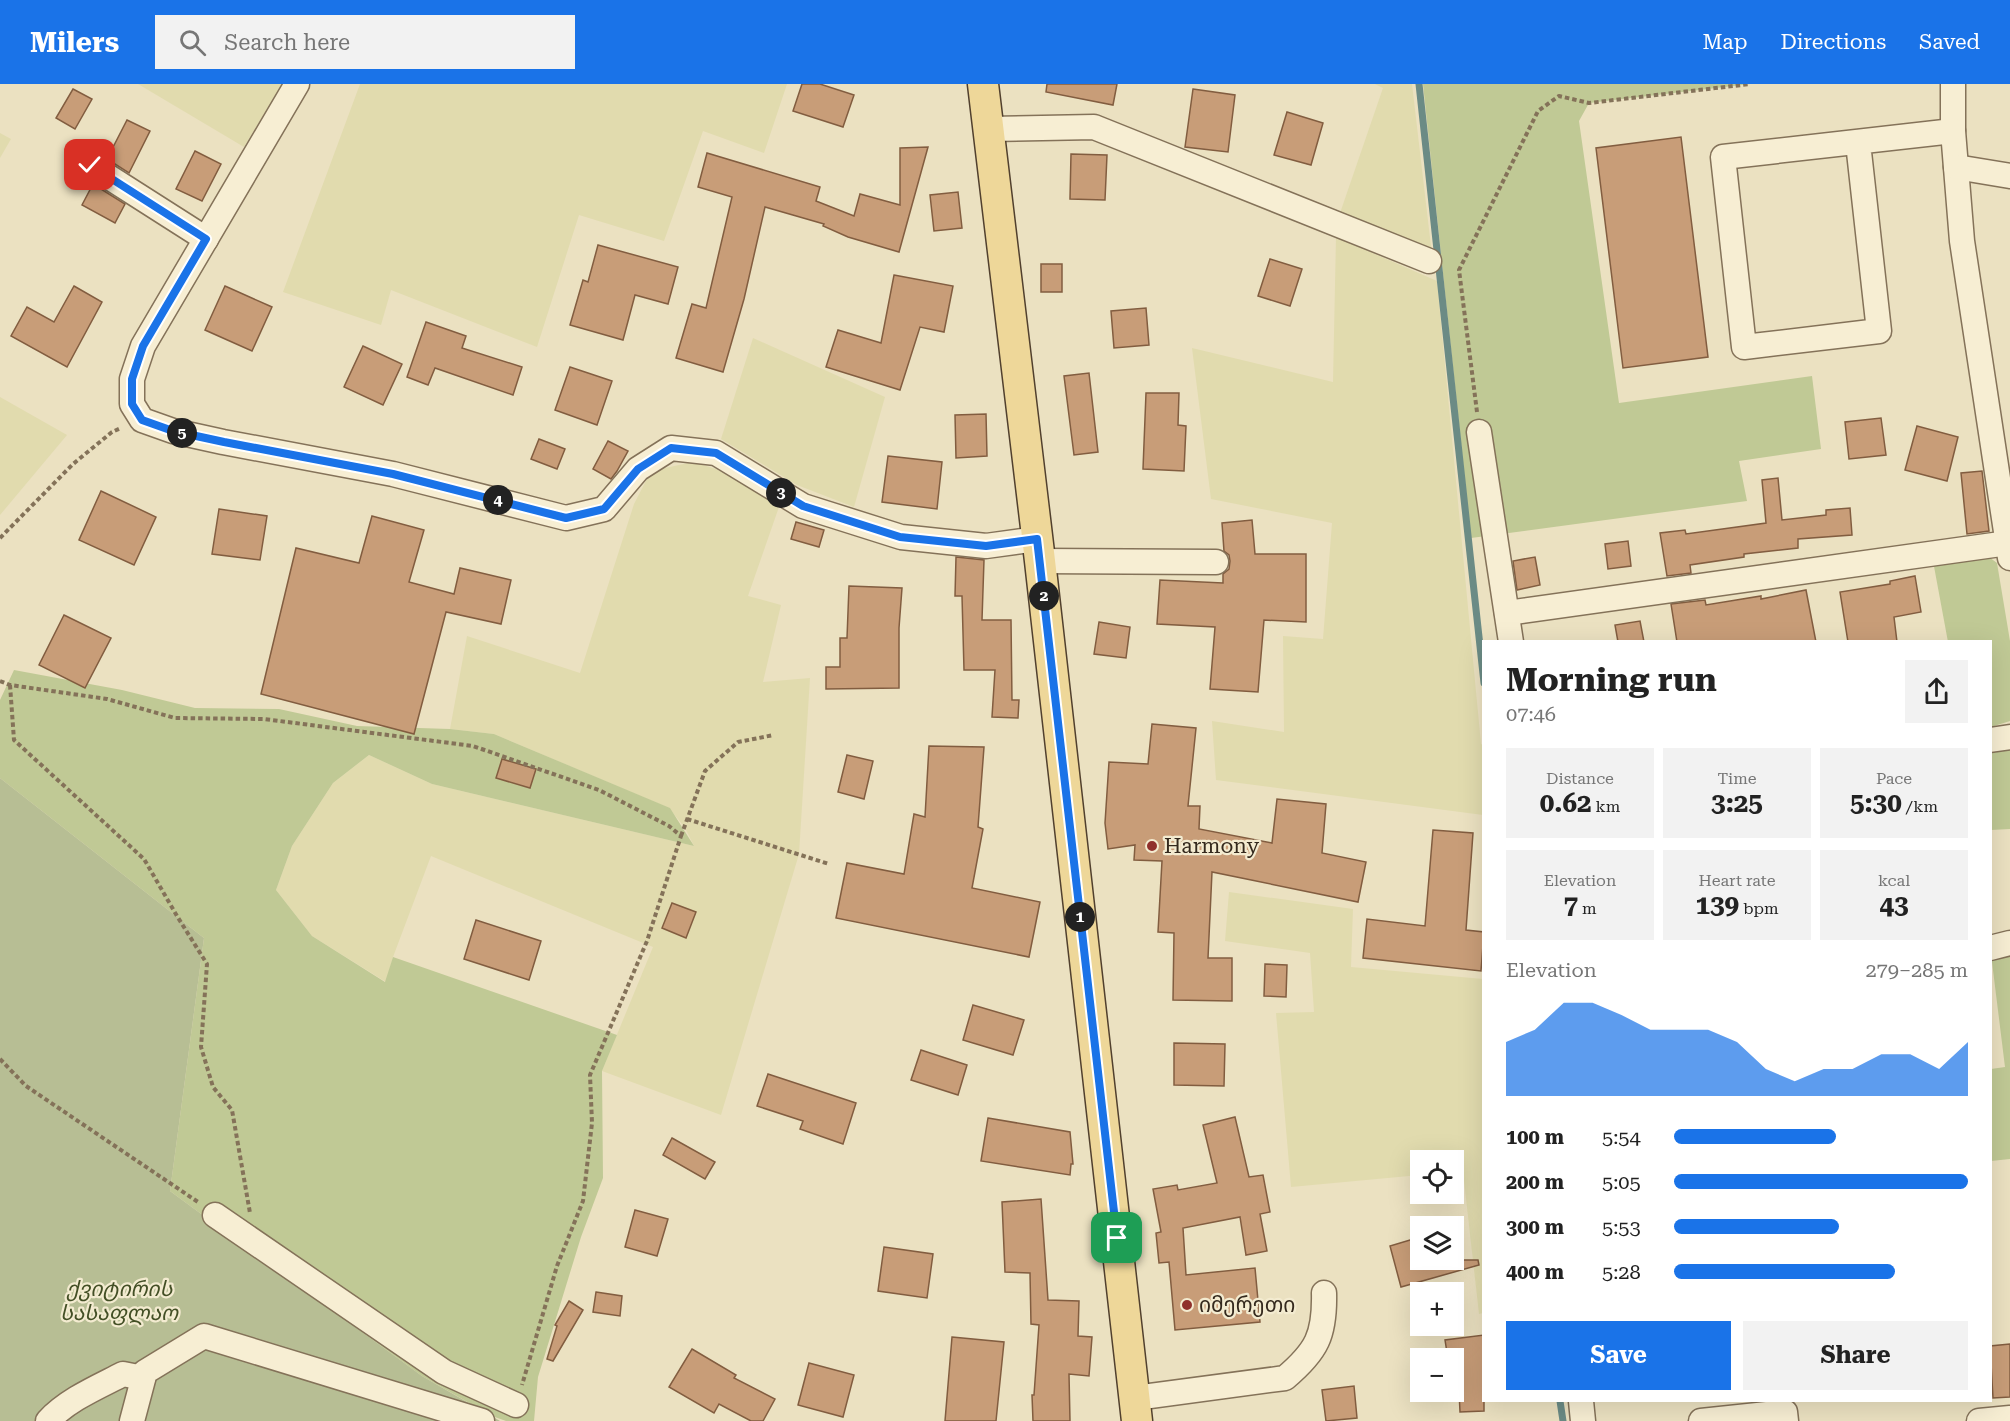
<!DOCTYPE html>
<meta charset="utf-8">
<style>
:root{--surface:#fff;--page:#f2f2f2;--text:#222;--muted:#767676;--accent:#1a73e8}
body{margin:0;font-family:"Roboto Serif","Noto Sans Georgian",serif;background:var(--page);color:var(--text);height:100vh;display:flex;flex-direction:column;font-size:22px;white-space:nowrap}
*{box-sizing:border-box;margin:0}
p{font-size:20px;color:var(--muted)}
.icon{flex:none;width:33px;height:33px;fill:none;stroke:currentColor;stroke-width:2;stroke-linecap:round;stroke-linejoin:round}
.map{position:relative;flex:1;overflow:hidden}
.drawer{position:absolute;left:1482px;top:556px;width:510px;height:762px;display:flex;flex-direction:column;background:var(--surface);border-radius:0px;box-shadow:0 6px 24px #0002}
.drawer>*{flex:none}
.controls{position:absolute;left:1410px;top:1066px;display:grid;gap:12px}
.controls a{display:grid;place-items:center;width:54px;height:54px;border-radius:0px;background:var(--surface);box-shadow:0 6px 24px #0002;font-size:30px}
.pin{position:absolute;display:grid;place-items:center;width:51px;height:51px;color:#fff;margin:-26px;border-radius:12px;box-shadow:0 3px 9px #0006}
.km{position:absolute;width:30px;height:30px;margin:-15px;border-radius:50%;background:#222;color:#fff;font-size:16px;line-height:30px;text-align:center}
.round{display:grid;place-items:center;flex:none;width:63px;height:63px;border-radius:0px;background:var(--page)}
.head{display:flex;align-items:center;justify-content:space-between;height:102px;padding:0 24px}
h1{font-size:33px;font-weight:700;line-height:45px}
.metrics{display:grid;grid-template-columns:repeat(3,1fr);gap:9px;height:102px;padding:6px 24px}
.metrics div{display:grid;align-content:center;border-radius:0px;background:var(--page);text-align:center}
.metrics b{font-size:26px;font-weight:700}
.metrics small{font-size:16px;font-weight:400}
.metrics p{font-size:16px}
.chart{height:168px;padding:12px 24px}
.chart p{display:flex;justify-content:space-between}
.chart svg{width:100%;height:108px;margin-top:6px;fill:var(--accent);opacity:.7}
.primary-button{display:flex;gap:12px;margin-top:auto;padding:12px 24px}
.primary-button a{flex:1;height:69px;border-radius:0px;background:var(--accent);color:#fff;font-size:24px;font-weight:700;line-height:69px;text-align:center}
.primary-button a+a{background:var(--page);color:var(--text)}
ul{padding:0 24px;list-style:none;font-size:20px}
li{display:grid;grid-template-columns:96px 72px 1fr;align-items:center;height:45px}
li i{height:15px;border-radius:8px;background:var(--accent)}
header{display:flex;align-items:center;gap:36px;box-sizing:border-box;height:84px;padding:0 30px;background:var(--accent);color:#fff}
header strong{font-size:28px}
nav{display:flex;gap:33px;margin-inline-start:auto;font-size:21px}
.search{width:420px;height:54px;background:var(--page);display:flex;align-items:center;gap:15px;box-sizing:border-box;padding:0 21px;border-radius:0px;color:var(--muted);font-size:22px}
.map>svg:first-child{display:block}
.farmland{fill:#e1dbae}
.green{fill:#c0c995}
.cemetery{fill:#b7be94}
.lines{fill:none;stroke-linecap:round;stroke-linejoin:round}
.stream{stroke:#6b8b85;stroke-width:7}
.building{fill:#c89d78;stroke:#825d40;stroke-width:1.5}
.minor-casing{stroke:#847259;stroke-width:27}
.major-casing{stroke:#51402e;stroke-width:33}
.path{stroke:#847259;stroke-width:4;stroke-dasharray:4.5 3;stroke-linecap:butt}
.minor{stroke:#f7eed3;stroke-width:24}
.major{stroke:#eed799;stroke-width:30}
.route-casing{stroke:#fff;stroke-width:12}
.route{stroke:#1a73e8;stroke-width:8}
.poi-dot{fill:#90302c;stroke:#f3ebd0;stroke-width:2}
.labels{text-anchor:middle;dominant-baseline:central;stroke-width:4.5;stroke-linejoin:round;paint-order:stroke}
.poi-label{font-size:21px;fill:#34291d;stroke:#f3ebd0;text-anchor:start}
.park-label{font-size:21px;font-style:italic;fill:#434f25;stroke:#f3ebd0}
</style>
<header>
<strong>Milers</strong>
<div class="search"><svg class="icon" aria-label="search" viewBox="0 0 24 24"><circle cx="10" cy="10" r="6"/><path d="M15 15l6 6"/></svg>Search here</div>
<nav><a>Map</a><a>Directions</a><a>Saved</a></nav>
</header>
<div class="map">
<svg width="2010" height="1337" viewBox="0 0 2010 1337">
<rect width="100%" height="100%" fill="#ebe1c1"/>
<!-- farmland -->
<g class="farmland">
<polygon points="138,0 282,0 244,63"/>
<polygon points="360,0 787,0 764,69 703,47 664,157 579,131 537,263 391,206 381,241 283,208"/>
<polygon points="1375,0 1412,0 1432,171 1339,132 1383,4"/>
<polygon points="0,49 11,55 0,74"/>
<polygon points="1336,153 1437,197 1481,660 1483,661 1483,731 1216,696 1212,637 1284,648 1283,552 1323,555 1332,439 1211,415 1192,264 1333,298"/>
<polygon points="753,254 885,313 854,423 797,401 721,355"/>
<polygon points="0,313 67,351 0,431"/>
<polygon points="693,378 716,385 780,420 748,512 781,521 763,598 810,594 799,770 721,1031 602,987 653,863 431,772 393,873 386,898 312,852 276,806 292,762 333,699 369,671 432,700 694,762 685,744 669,724 494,650 450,645 467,552 580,589 634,420 651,387"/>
<polygon points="1229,808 1353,825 1351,883 1483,895 1483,1229 1479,1230 1463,1088 1454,1088 1454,1077 1420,1077 1420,1091 1291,1103 1276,929 1314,928 1310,869 1225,857"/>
</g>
<!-- green -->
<g class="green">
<polygon points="1423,0 1750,0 1589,19 1579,37 1619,319 1812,292 1821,365 1739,377 1747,417 1471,454"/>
<polygon points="1985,470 1997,479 2010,557 2010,637 1991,643 1990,558 1948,558 1933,477"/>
<polygon points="14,586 122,606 195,624 279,625 357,642 450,645 494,650 670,724 694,762 432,700 369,671 333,699 292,762 276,806 312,852 385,898 393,873 617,951 602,987 603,1094 581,1153 538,1293 534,1337 506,1337 492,1332 422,1292 170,1107 204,854 0,694 0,616"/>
<polygon points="2010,666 2010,745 1991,746 1991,669"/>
<polygon points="2010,859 2010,1075 1991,1077 1991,985 2005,983 1991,870"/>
</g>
<!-- cemetery -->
<polygon class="cemetery" points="0,694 204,854 170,1107 422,1292 500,1337 0,1337"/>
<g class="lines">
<!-- stream -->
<g class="stream">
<polyline points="1419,0 1484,599"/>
<polyline points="1560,1317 1563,1337"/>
</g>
</g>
<!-- building -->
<g class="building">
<polygon points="802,0 820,0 854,11 843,43 793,27"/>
<polygon points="1047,0 1117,0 1113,21 1046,8"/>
<polygon points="73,5 92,15 75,45 56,34"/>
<polygon points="1193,5 1235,11 1228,68 1185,63"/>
<polygon points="1287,28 1323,39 1311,81 1274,71"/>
<polygon points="127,36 150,47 129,89 107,75"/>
<polygon points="1681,53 1708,273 1623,284 1596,64"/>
<polygon points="928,63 899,168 848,153 823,142 824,140 765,123 744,215 723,288 676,274 692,220 706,224 732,113 698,103 707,69 820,103 816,117 854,132 860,110 900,121 900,64"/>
<polygon points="195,67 221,80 202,117 176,105"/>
<polygon points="1071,70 1107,71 1105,116 1070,115"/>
<polygon points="93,100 125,120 115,139 82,121"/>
<polygon points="958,108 962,144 934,147 930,111"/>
<polygon points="598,161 678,183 668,220 635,211 623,256 570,241 583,196 588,198"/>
<polygon points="1270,175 1302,185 1290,222 1258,212"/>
<rect x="1041" y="180" width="21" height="28"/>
<polygon points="894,191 953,202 944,248 920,243 900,306 826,283 838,246 881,259"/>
<polygon points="74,202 102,218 67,283 11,252 27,223 54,238"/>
<polygon points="225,202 272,223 252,267 205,246"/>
<polygon points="1146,224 1149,261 1114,264 1111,227"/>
<polygon points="426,238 466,252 462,264 522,283 513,311 435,284 428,301 407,293"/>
<polygon points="363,262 402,280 383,321 344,303"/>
<polygon points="570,283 612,297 597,341 555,326"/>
<polygon points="1089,289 1098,368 1074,371 1064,292"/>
<polygon points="1146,309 1179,309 1178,341 1186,342 1184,387 1143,385"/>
<polygon points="986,330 987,372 956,374 955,331"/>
<polygon points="1881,334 1886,371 1849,375 1845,338"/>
<polygon points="1917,342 1958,353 1947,397 1905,386"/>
<polygon points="539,355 565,365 557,385 531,375"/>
<polygon points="608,357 628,367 617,387 611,395 593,385"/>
<polygon points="888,372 942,378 937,425 882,418"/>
<polygon points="1982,387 1989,447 1967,450 1961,389"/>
<polygon points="1778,394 1782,436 1826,431 1826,426 1850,424 1852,451 1798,455 1798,464 1744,470 1744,473 1690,481 1691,489 1667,492 1660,449 1685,446 1686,450 1766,439 1762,396"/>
<polygon points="101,407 156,433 134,481 79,456"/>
<polygon points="219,425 267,432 260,476 212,470"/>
<polygon points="372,432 424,446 409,498 454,510 460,484 511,496 501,540 446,528 414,650 261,610 296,464 359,479"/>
<polygon points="1252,436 1255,470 1306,470 1306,538 1264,536 1258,608 1210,605 1215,543 1157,540 1160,496 1223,499 1223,490 1229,485 1230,477 1229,471 1224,467 1222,439"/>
<polygon points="796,438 824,446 819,463 791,455"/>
<polygon points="1628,457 1631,482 1608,485 1605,460"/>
<polygon points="956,473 984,476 982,536 1011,536 1012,616 1019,616 1018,634 992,633 995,586 964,586 962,512 955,512"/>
<polygon points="1535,473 1540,501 1517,506 1513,477"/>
<polygon points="1915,492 1921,528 1894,533 1897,558 1848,558 1840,508 1890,500 1890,497"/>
<polygon points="849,502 902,504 899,544 899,604 826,605 826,583 840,583 840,554 847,554"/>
<polygon points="1806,506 1816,558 1677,558 1671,520 1705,516 1706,521 1761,512 1761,515"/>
<polygon points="64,531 111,554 85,604 39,581"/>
<polygon points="1640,537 1644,558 1618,558 1615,541"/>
<polygon points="1099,538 1130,543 1126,574 1094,570"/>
<polygon points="1152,640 1196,644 1188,722 1200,722 1199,745 1272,759 1277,715 1326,720 1322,769 1366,778 1358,818 1212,788 1208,874 1232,874 1232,917 1173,916 1174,849 1158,848 1162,777 1134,776 1135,761 1108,765 1105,739 1109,678 1148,680"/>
<polygon points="929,662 984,663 978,743 983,745 972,804 1040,818 1029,873 836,834 847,779 904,790 914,730 925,733"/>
<polygon points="847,671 873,677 864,715 838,708"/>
<polygon points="502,675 536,685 530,704 496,694"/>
<polygon points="1433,746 1473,749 1466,846 1484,848 1481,887 1363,874 1367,835 1425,842"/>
<polygon points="672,819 696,828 686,854 662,844"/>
<polygon points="476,836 541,857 529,896 464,875"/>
<polygon points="1265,880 1287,881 1286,913 1264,912"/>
<polygon points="973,921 1024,936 1013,971 963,956"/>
<polygon points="1174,959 1225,960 1224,1002 1174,1001"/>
<polygon points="921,966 967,981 958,1011 911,996"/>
<polygon points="768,990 856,1019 843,1060 800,1045 803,1037 757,1022"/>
<polygon points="1235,1033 1249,1093 1263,1091 1270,1128 1260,1130 1267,1167 1246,1171 1240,1133 1183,1144 1186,1191 1255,1184 1260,1238 1175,1246 1169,1178 1159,1179 1156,1149 1161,1148 1153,1105 1177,1101 1178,1106 1217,1099 1203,1041"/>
<polygon points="988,1034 1070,1048 1073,1080 1071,1080 1070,1091 981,1077"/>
<polygon points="672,1054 715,1078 705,1095 663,1071"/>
<polygon points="1041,1115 1048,1216 1079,1217 1078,1252 1092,1253 1089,1292 1069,1290 1070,1337 1033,1337 1032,1311 1034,1311 1039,1241 1031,1240 1030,1189 1005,1188 1002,1118"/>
<polygon points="635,1126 668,1135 657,1172 625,1163"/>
<polygon points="1420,1153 1420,1176 1478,1176 1479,1181 1401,1203 1390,1162"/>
<polygon points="884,1163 933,1170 927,1214 878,1207"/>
<polygon points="596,1208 622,1212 620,1232 593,1228"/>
<polygon points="569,1217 583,1226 553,1277 547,1275 557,1242 555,1241"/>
<polygon points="1484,1251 1484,1327 1460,1328 1458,1285 1454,1285 1454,1275 1448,1275 1445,1256"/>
<polygon points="952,1253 1004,1258 996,1337 945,1337"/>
<polygon points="2010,1260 2010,1313 1993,1314 1990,1262"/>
<polygon points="692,1265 736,1291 734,1294 775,1315 763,1337 751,1337 719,1320 714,1329 669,1303"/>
<polygon points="809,1279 854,1291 843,1333 798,1321"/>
<polygon points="1354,1302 1357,1334 1326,1337 1322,1306"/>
</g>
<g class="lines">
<defs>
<g id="minor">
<polyline points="297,0 143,262 132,295 132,320 142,336 173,347 223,358 393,390 566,434 604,425 638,385 671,364 716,369 803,422 901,453 986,462 1037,455"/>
<polyline points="1953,0 1953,47 1962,157 2010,474"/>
<polyline points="989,45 1094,43 1429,177"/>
<polyline points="1858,59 1879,247 1744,263 1723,73 1953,47"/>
<polyline points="90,81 206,155"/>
<polyline points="1956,83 2010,92"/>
<polyline points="1479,348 1511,558"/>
<polyline points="1040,477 1216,478"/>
<polyline points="1507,529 2008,459"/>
<polyline points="1990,656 2010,653"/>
<polyline points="1990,864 2010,859"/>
<polyline points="215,1131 444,1288 516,1321"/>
<path d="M 1135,1314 L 1285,1294 C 1317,1267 1325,1251 1324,1209"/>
<polyline points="1581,1317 1583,1337"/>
<path d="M 48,1337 C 67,1316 98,1303 123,1290 L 143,1294"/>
<polyline points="132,1337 145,1288 204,1252 482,1337"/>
<polyline points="1701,1337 1785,1328 1786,1337"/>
<polyline points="1979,1337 2010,1334"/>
</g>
<polyline id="major" points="983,0 1040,477 1137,1337"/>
</defs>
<!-- minor casing -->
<use href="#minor" class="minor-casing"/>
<!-- major casing -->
<use href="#major" class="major-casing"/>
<!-- path -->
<g class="path">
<polyline points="1477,328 1459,186 1538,27 1559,12 1589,19 1750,0"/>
<polyline points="0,454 73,380 112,348 121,344"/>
<polyline points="0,597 10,601 107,615 175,634 264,635 473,662 599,706 669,742 681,752 647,857 590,991 592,1039 583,1117 557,1182 522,1301"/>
<polyline points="10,601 14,656 144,775 177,832 207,880 201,963 213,1003 232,1026 250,1129"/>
<polyline points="687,735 829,780"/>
<polyline points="681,752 705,687 738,658 774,651"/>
<polyline points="0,975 26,1002 198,1118"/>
</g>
<!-- minor -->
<use href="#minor" class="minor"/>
<!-- major -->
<use href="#major" class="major"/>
</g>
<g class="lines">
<defs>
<polyline id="route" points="90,81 206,155 143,262 132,295 132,320 142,336 173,347 224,358 393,390 566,434 604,425 638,385 671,364 716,369 803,422 900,453 986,462 1037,455 1117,1154"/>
</defs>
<!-- route casing -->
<use href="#route" class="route-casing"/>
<!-- route -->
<use href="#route" class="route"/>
</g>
<!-- markers -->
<g class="poi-dot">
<circle cx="1152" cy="762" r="6"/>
<circle cx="1187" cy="1221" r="6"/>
</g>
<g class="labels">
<!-- poi labels -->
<g class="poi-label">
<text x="1164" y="762">Harmony</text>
<text x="1199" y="1221">იმერეთი</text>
</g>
<!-- park labels -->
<g class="park-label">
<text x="119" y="1205">ქვიტირის<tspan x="119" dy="24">სასაფლაო</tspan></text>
</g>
</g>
</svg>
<div class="controls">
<a><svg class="icon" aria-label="locate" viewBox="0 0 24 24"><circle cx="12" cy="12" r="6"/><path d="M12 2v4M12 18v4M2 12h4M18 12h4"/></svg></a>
<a><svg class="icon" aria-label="layers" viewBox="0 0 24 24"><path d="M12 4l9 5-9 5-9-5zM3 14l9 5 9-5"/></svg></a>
<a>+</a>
<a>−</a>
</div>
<div class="pin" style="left:1117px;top:1154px;background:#1e9e55"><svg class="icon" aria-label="arrive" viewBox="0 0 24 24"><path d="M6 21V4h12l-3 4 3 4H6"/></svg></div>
<div class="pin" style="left:90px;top:81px;background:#d93025"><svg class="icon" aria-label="check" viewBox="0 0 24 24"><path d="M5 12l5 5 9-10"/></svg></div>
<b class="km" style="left:1080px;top:833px">1</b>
<b class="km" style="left:1044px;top:512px">2</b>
<b class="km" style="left:781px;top:409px">3</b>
<b class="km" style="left:498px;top:416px">4</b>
<b class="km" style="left:182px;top:349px">5</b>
<section class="drawer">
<div class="head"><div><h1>Morning run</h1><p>07:46</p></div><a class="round"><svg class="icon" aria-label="share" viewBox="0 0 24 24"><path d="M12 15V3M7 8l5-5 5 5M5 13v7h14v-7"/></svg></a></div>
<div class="metrics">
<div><p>Distance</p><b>0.62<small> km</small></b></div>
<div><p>Time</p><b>3:25</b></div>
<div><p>Pace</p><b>5:30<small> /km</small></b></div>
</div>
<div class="metrics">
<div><p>Elevation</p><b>7<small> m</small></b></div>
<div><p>Heart rate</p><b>139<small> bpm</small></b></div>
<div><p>kcal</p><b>43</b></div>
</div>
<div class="chart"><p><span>Elevation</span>279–285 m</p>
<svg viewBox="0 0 160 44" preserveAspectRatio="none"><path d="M0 44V22L10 17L20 6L30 6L40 11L50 17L60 17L70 17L80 22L90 33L100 38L110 33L120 33L130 27L140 27L150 33L160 22V44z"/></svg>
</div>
<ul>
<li><b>100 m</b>5:54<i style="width:55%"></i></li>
<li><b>200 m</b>5:05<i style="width:100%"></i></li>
<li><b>300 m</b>5:53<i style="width:56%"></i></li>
<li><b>400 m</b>5:28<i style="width:75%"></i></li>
</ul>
<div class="primary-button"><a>Save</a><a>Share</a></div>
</section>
</div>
